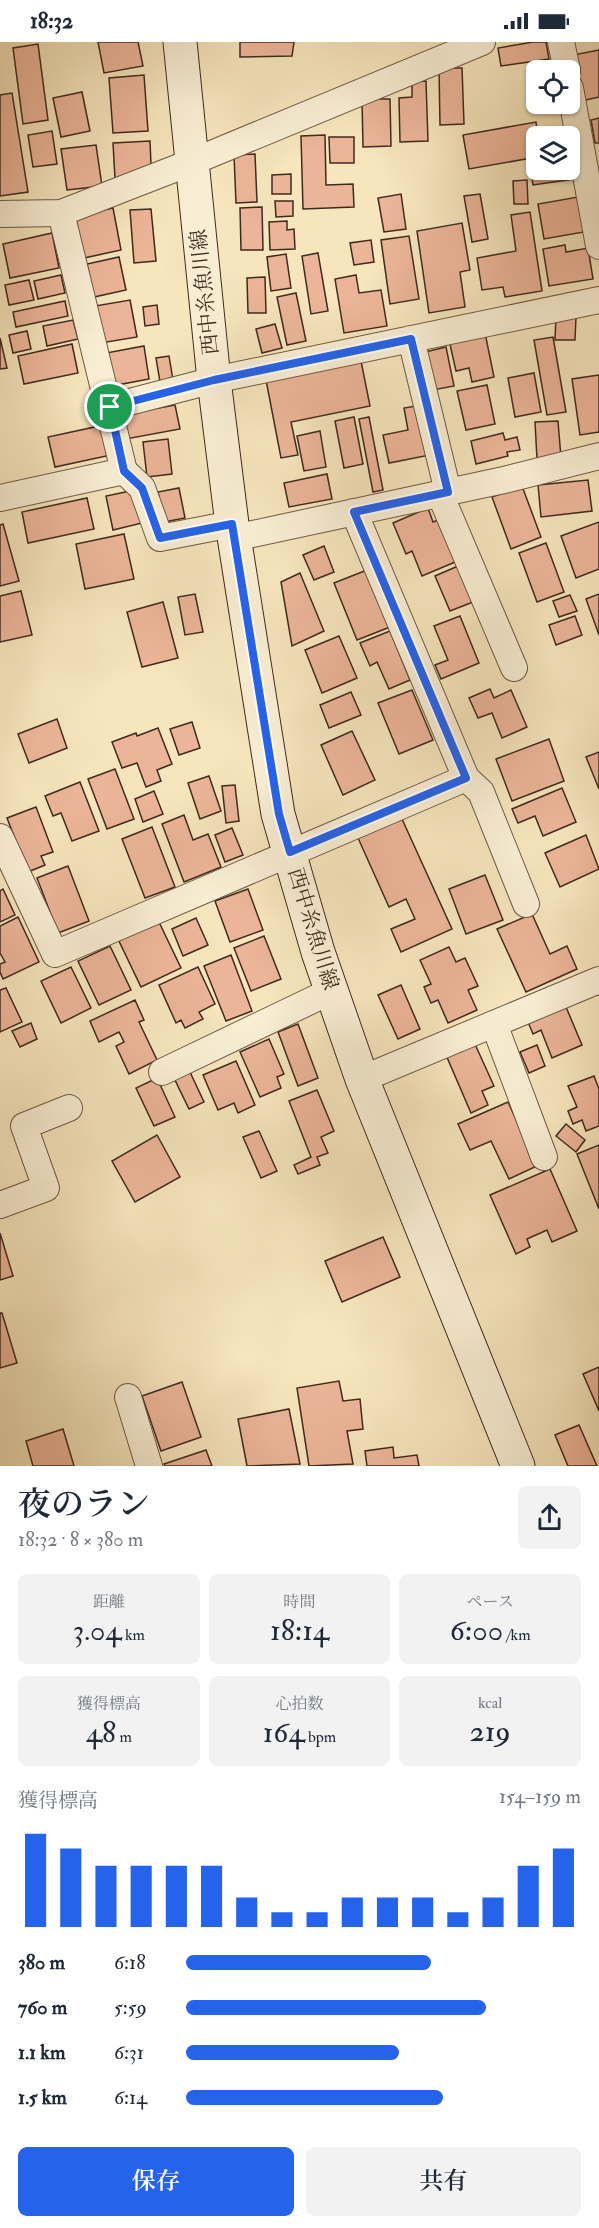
<!DOCTYPE html>
<html lang="ja">
<meta charset="utf-8">
<style>
:root{--surface:#fff;--page:#f2f2f3;--text:#1f2937;--muted:#747a83;--accent:#2563eb}
body{margin:0;font-family:"IM FELL Double Pica","Noto Serif JP",serif;background:var(--page);color:var(--text);height:100vh;display:flex;flex-direction:column;font-size:22px;white-space:nowrap}
*{box-sizing:border-box;margin:0}
p{font-size:20px;color:var(--muted)}
.icon{flex:none;width:33px;height:33px;fill:none;stroke:currentColor;stroke-width:2;stroke-linecap:round;stroke-linejoin:round}
.map{position:relative;height:1424px;overflow:hidden}
.drawer{display:flex;flex-direction:column;background:var(--surface);flex:1}
.drawer>*{flex:none}
.controls{position:absolute;left:526px;top:18px;display:grid;gap:12px}
.controls a{display:grid;place-items:center;width:54px;height:54px;border-radius:9px;background:var(--surface);box-shadow:0 2px 4px #0004;font-size:30px}
.pin{position:absolute;display:grid;place-items:center;width:51px;height:51px;color:#fff;margin:-26px;border:3px solid #fff;border-radius:50%;box-shadow:0 2px 6px #0007}
.round{display:grid;place-items:center;flex:none;width:63px;height:63px;border-radius:9px;background:var(--page)}
.headline{display:flex;align-items:center;justify-content:space-between;height:102px;padding:0 18px}
h1{font-size:33px;font-weight:600;line-height:45px}
.stats{display:grid;grid-template-columns:repeat(3,1fr);gap:9px;height:102px;padding:6px 18px}
.stats div{display:grid;align-content:center;border-radius:9px;background:var(--page);text-align:center}
.stats b{font-size:30px;font-weight:600}
.stats small{font-size:16px;font-weight:400}
.stats p{font-size:16px}
.chart{height:168px;padding:12px 18px}
.chart p{display:flex;justify-content:space-between}
.chart svg{width:100%;height:108px;margin-top:6px;stroke:var(--accent);stroke-width:6}
.primary-button{display:flex;gap:12px;margin-top:auto;padding:12px 18px}
.primary-button a{flex:1;height:69px;border-radius:9px;background:var(--accent);color:#fff;font-size:24px;font-weight:600;line-height:69px;text-align:center}
.primary-button a+a{background:var(--page);color:var(--text)}
ul{padding:0 18px;list-style:none;font-size:20px}
li{display:grid;grid-template-columns:96px 72px 1fr;align-items:center;height:45px}
li i{height:15px;border-radius:8px;background:var(--accent)}
.status{display:flex;justify-content:space-between;align-items:center;height:42px;padding:0 30px;background:var(--surface);direction:ltr}
.status svg{height:16px;fill:currentColor}
.map>svg:first-child{display:block}
.building{fill:#ecb599;stroke:#402a1c;stroke-width:1.5}
.lines{fill:none;stroke-linecap:round;stroke-linejoin:round}
.minor-casing{stroke:#6e5944;stroke-width:28}
.secondary-casing{stroke:#402a1c;stroke-width:35}
.minor{stroke:#f9eed4;stroke-width:26}
.secondary{stroke:#f9eed4;stroke-width:33}
.route-casing{stroke:#fff;stroke-width:12}
.route{stroke:#2563eb;stroke-width:8}
.labels{text-anchor:middle;dominant-baseline:central;stroke-width:6;stroke-linejoin:round;paint-order:stroke}
.street-label{font-size:21px;fill:#402a1c;stroke:#f9eed4}
</style>
<div class="status"><b>18:32</b><svg viewBox="0 0 49 12"><path d="M0 12V9h3v3zM5 12V6h3v6zM10 12V3h3v9zM15 12V0h3v12zM26 1h20v11H26zM47 4h2v5h-2z"/></svg></div>
<div class="map">
<svg width="599" height="1424" viewBox="0 0 599 1424">
<rect width="100%" height="100%" fill="#f6e5bd"/>
<filter id="stains"><feTurbulence type="fractalNoise" baseFrequency=".00333" numOctaves="4"/><feColorMatrix values="0 0 0 0 .2 0 0 0 0 .09 0 0 0 0 .02 0 0 0 .5 -.17"/></filter>
<radialGradient id="worn" r=".72"><stop offset=".6" stop-color="#630" stop-opacity="0"/><stop offset="1" stop-color="#630" stop-opacity=".3"/></radialGradient>
<!-- building -->
<g class="building">
<polygon points="98,0 138,0 143,24 104,31"/>
<polygon points="240,0 294,0 292,14 240,15"/>
<polygon points="533,0 546,0 549,17 501,24 498,6"/>
<polygon points="38,2 48,78 23,82 13,6"/>
<polygon points="599,8 599,55 581,59 573,13"/>
<polygon points="439,26 462,26 464,82 440,83"/>
<polygon points="144,33 148,89 113,91 109,36"/>
<polygon points="426,39 428,99 400,100 399,56 412,55 412,40"/>
<polygon points="82,50 90,89 61,95 53,56"/>
<polygon points="12,51 28,150 0,154 0,53"/>
<polygon points="362,57 390,57 391,104 363,105"/>
<polygon points="599,76 599,101 595,101 591,78"/>
<polygon points="536,80 538,94 537,115 469,127 463,93"/>
<polygon points="52,89 57,122 33,125 28,93"/>
<polygon points="325,93 326,143 353,142 354,165 303,167 301,94"/>
<polygon points="329,95 354,95 354,121 330,121"/>
<polygon points="150,99 151,123 115,137 113,101"/>
<polygon points="96,103 102,144 67,148 61,107"/>
<polygon points="255,112 257,160 236,161 234,113"/>
<polygon points="570,117 574,137 533,143 530,124 537,123 537,128 570,128"/>
<polygon points="291,132 291,152 272,152 272,133"/>
<polygon points="527,138 528,162 514,162 513,139"/>
<polygon points="401,152 406,187 384,190 378,156"/>
<polygon points="480,152 488,197 472,200 464,154"/>
<polygon points="578,155 584,190 544,197 538,162"/>
<polygon points="275,159 293,159 293,174 276,175"/>
<polygon points="262,165 263,208 241,208 240,166"/>
<polygon points="113,166 121,208 84,216 75,174"/>
<polygon points="151,167 156,219 134,221 130,168"/>
<polygon points="530,170 542,249 505,255 503,245 482,248 477,216 516,209 511,173"/>
<polygon points="287,179 287,188 294,187 295,207 270,208 269,180"/>
<polygon points="462,181 470,228 460,230 465,265 429,271 417,189"/>
<polygon points="52,191 59,226 10,236 3,202"/>
<polygon points="409,194 419,257 390,262 381,198"/>
<polygon points="371,198 374,220 354,223 350,201"/>
<polygon points="565,203 566,210 588,206 593,237 549,244 543,207"/>
<polygon points="318,211 328,269 311,272 302,214"/>
<polygon points="286,212 291,246 271,249 267,215"/>
<polygon points="119,215 126,248 94,255 87,222"/>
<polygon points="61,233 65,251 38,257 34,239"/>
<polygon points="356,233 359,251 381,248 387,284 344,291 335,237"/>
<polygon points="265,235 266,271 248,271 247,236"/>
<polygon points="29,238 34,258 9,263 5,243"/>
<polygon points="296,251 306,299 287,303 277,255"/>
<polygon points="130,258 137,295 101,301 95,264"/>
<polygon points="65,259 68,274 16,285 13,270"/>
<polygon points="157,263 159,282 145,284 143,265"/>
<polygon points="556,274 576,275 575,298 555,298"/>
<polygon points="73,278 78,297 47,304 43,284"/>
<polygon points="275,282 282,306 262,311 256,287"/>
<polygon points="27,289 31,307 13,311 9,293"/>
<polygon points="485,291 494,335 472,340 469,326 456,329 449,298"/>
<polygon points="553,295 566,370 547,373 534,298"/>
<polygon points="0,296 7,326 0,327"/>
<polygon points="72,302 78,331 24,342 18,314"/>
<polygon points="144,304 149,337 112,344 106,311"/>
<polygon points="446,305 454,344 433,348 425,310"/>
<polygon points="169,314 173,338 160,340 156,316"/>
<polygon points="361,319 370,364 291,380 298,413 281,416 266,338"/>
<polygon points="534,331 541,370 515,375 508,336"/>
<polygon points="599,333 599,390 580,393 572,337"/>
<polygon points="487,343 495,382 466,388 457,349"/>
<polygon points="175,363 180,387 126,397 121,373"/>
<polygon points="421,363 430,413 389,421 383,393 408,388 404,366"/>
<polygon points="354,375 363,422 344,426 335,379"/>
<polygon points="369,375 383,448 373,450 359,377"/>
<polygon points="558,379 561,416 537,417 535,380"/>
<polygon points="104,383 111,413 55,425 48,395"/>
<polygon points="320,389 326,425 304,429 297,394"/>
<polygon points="503,391 505,398 517,395 520,408 507,410 508,414 476,422 471,399"/>
<polygon points="168,397 172,432 147,435 143,400"/>
<polygon points="327,432 332,457 289,465 284,441"/>
<polygon points="588,438 592,469 541,475 538,443"/>
<polygon points="522,444 541,495 511,507 492,455"/>
<polygon points="179,446 185,476 164,480 158,450"/>
<polygon points="135,448 142,481 113,488 106,454"/>
<polygon points="87,456 94,487 28,501 22,470"/>
<polygon points="428,466 433,480 438,478 455,520 422,534 412,509 406,512 393,481"/>
<polygon points="599,480 599,527 576,536 561,494"/>
<polygon points="3,482 19,539 0,544 0,483"/>
<polygon points="124,492 134,537 85,547 76,502"/>
<polygon points="546,501 564,550 537,560 519,511"/>
<polygon points="324,504 334,530 314,538 303,513"/>
<polygon points="458,524 473,560 450,569 435,534"/>
<polygon points="367,528 390,585 357,598 334,541"/>
<polygon points="300,531 324,589 292,604 281,540"/>
<polygon points="21,549 32,593 0,600 0,554"/>
<polygon points="195,552 203,590 185,593 178,555"/>
<polygon points="599,552 599,593 586,557"/>
<polygon points="570,553 577,569 559,575 553,559"/>
<polygon points="163,560 178,616 142,625 127,570"/>
<polygon points="460,574 479,621 441,637 435,623 448,618 434,584"/>
<polygon points="575,574 582,593 556,603 549,583"/>
<polygon points="390,589 410,638 389,647 377,620 370,624 360,601"/>
<polygon points="339,594 357,636 322,651 305,608"/>
<polygon points="490,647 494,656 511,648 527,685 502,696 492,671 478,676 469,656"/>
<polygon points="412,648 433,698 399,712 378,661"/>
<polygon points="351,650 361,673 329,686 320,663"/>
<polygon points="57,677 67,706 29,721 18,692"/>
<polygon points="192,680 200,706 179,713 170,687"/>
<polygon points="158,686 172,722 157,728 161,739 146,745 137,721 122,726 112,700 136,691 137,694"/>
<polygon points="352,689 375,738 343,753 321,703"/>
<polygon points="549,697 564,739 512,759 496,717"/>
<polygon points="599,710 599,747 586,715"/>
<polygon points="115,727 134,777 107,787 88,737"/>
<polygon points="209,734 221,769 200,777 188,741"/>
<polygon points="80,740 99,789 72,799 61,771 53,774 45,754"/>
<polygon points="235,743 239,779 226,781 222,744"/>
<polygon points="562,746 576,780 543,794 535,774 518,781 512,767"/>
<polygon points="154,749 163,772 143,780 135,757"/>
<polygon points="36,765 53,810 41,814 45,823 28,830 7,776"/>
<polygon points="184,773 193,798 208,792 221,825 184,840 162,782"/>
<polygon points="402,777 452,887 401,910 391,887 415,877 406,857 389,865 358,796"/>
<polygon points="152,785 175,845 145,856 122,797"/>
<polygon points="232,786 243,813 225,820 215,793"/>
<polygon points="586,793 599,827 560,845 545,811"/>
<polygon points="68,824 89,879 58,891 37,836"/>
<polygon points="485,833 503,878 466,892 449,847"/>
<polygon points="3,847 15,873 0,880 0,849"/>
<polygon points="248,847 263,888 230,900 215,859"/>
<polygon points="532,872 550,912 567,904 577,927 526,950 497,887"/>
<polygon points="18,875 39,920 3,937 0,930 0,922 5,920 0,911 0,884"/>
<polygon points="196,876 208,903 183,914 172,887"/>
<polygon points="158,878 181,926 141,945 118,897"/>
<polygon points="264,894 281,937 251,949 234,906"/>
<polygon points="110,904 131,948 99,963 78,919"/>
<polygon points="449,905 456,920 465,916 478,944 468,948 477,968 448,981 438,958 431,961 424,945 431,942 420,918"/>
<polygon points="231,913 252,969 226,979 204,924"/>
<polygon points="71,925 91,966 61,981 41,939"/>
<polygon points="198,925 215,962 199,970 203,977 185,986 181,978 176,981 159,943"/>
<polygon points="401,943 420,987 398,997 378,953"/>
<polygon points="6,946 22,980 0,990 0,948"/>
<polygon points="135,958 144,978 139,980 157,1018 129,1032 116,1004 124,1000 119,990 99,1000 90,979"/>
<polygon points="566,965 582,1003 552,1016 541,988 533,992 528,980"/>
<polygon points="31,981 37,997 20,1005 12,989"/>
<polygon points="298,982 318,1036 298,1044 278,990"/>
<polygon points="269,997 284,1032 277,1035 281,1046 260,1055 240,1010"/>
<polygon points="474,1000 494,1044 482,1049 488,1063 471,1071 446,1013"/>
<polygon points="537,1003 545,1024 529,1031 520,1010"/>
<polygon points="236,1019 255,1063 238,1071 234,1061 218,1068 203,1033"/>
<polygon points="189,1028 204,1060 189,1067 174,1036"/>
<polygon points="594,1034 599,1047 599,1084 586,1089 582,1078 573,1082 568,1069 577,1065 568,1044"/>
<polygon points="157,1036 175,1075 154,1084 136,1046"/>
<polygon points="317,1048 334,1089 321,1095 328,1111 317,1115 320,1123 298,1132 294,1123 311,1115 289,1059"/>
<polygon points="508,1060 537,1124 509,1137 491,1099 470,1108 458,1082"/>
<polygon points="566,1082 585,1098 576,1110 556,1094"/>
<polygon points="259,1089 277,1129 261,1136 243,1095"/>
<polygon points="157,1093 180,1135 135,1160 112,1119"/>
<polygon points="599,1103 599,1167 577,1112"/>
<polygon points="550,1127 577,1189 552,1200 547,1188 527,1197 530,1205 516,1212 490,1153"/>
<polygon points="0,1191 13,1234 0,1238"/>
<polygon points="383,1195 400,1235 342,1260 325,1219"/>
<polygon points="0,1271 2,1271 17,1321 0,1326"/>
<polygon points="599,1325 599,1369 583,1332"/>
<polygon points="339,1339 343,1359 360,1357 363,1387 347,1389 353,1422 309,1424 297,1346"/>
<polygon points="182,1340 201,1395 161,1409 142,1354"/>
<polygon points="289,1367 300,1422 247,1424 238,1377"/>
<polygon points="579,1383 597,1424 568,1424 555,1393"/>
<polygon points="63,1387 74,1424 33,1424 26,1399"/>
<polygon points="393,1405 394,1416 417,1413 419,1424 367,1424 365,1409"/>
<polygon points="206,1408 212,1424 165,1424 164,1422"/>
</g>
<g class="lines">
<defs>
<g id="minor">
<polyline points="561,0 567,28"/>
<polyline points="570,46 599,204"/>
<polyline points="0,172 61,171 192,120 482,0"/>
<polyline points="411,297 448,450"/>
<polyline points="110,365 214,338 599,258"/>
<polyline points="124,429 142,446 160,496 232,482"/>
<polyline points="440,452 514,626"/>
<polyline points="0,456 124,429 61,171"/>
<polyline points="234,496 504,438 599,414"/>
<polyline points="466,736 481,750 526,862"/>
<polyline points="0,795 55,912 466,736 354,470"/>
<polyline points="494,982 544,1115"/>
<polyline points="162,1030 331,949"/>
<polyline points="362,1037 599,938"/>
<polyline points="0,1163 46,1146 24,1084 69,1066"/>
<polyline points="128,1355 149,1424"/>
</g>
<polyline id="secondary" points="180,0 214,338 232,482 278,772 318,910 362,1037 518,1424"/>
</defs>
<!-- minor casing -->
<use href="#minor" class="minor-casing"/>
<!-- secondary casing -->
<use href="#secondary" class="secondary-casing"/>
<!-- minor -->
<use href="#minor" class="minor"/>
<!-- secondary -->
<use href="#secondary" class="secondary"/>
</g>
<g class="lines">
<defs>
<polygon id="route" points="411,297 448,450 354,470 466,736 290,810 279,772 232,482 160,496 142,446 124,429 110,365 214,338"/>
</defs>
<!-- route casing -->
<use href="#route" class="route-casing"/>
<!-- route -->
<use href="#route" class="route"/>
</g>
<g class="labels">
<!-- street labels -->
<g class="street-label">
<text transform="translate(205 250) rotate(-96)">西中糸魚川線</text>
<text transform="translate(313 887) rotate(73)">西中糸魚川線</text>
</g>
</g>
<rect width="100%" height="100%" filter="url(#stains)"/>
<rect width="100%" height="100%" fill="url(#worn)"/>
</svg>
<div class="controls">
<a><svg class="icon" aria-label="locate" viewBox="0 0 24 24"><circle cx="12" cy="12" r="6"/><path d="M12 2v4M12 18v4M2 12h4M18 12h4"/></svg></a>
<a><svg class="icon" aria-label="layers" viewBox="0 0 24 24"><path d="M12 4l9 5-9 5-9-5zM3 14l9 5 9-5"/></svg></a>
</div>
<div class="pin" style="left:110px;top:365px;background:#1e9e55"><svg class="icon" aria-label="arrive" viewBox="0 0 24 24"><path d="M6 21V4h12l-3 4 3 4H6"/></svg></div>
</div>
<section class="drawer">
<div class="headline"><div><h1>夜のラン</h1><p>18:32 · 8 × 380 m</p></div><a class="round"><svg class="icon" aria-label="share" viewBox="0 0 24 24"><path d="M12 15V3M7 8l5-5 5 5M5 13v7h14v-7"/></svg></a></div>
<div class="stats">
<div><p>距離</p><b>3.04<small> km</small></b></div>
<div><p>時間</p><b>18:14</b></div>
<div><p>ペース</p><b>6:00<small> /km</small></b></div>
</div>
<div class="stats">
<div><p>獲得標高</p><b>48<small> m</small></b></div>
<div><p>心拍数</p><b>164<small> bpm</small></b></div>
<div><p>kcal</p><b>219</b></div>
</div>
<div class="chart"><p><span>獲得標高</span>154–159 m</p>
<svg viewBox="0 0 160 44" preserveAspectRatio="none"><path d="M5 44V6M15 44V12M25 44V19M35 44V19M45 44V19M55 44V19M65 44V32M75 44V38M85 44V38M95 44V32M105 44V32M115 44V32M125 44V38M135 44V32M145 44V19M155 44V12"/></svg>
</div>
<ul>
<li><b>380 m</b>6:18<i style="width:62%"></i></li>
<li><b>760 m</b>5:59<i style="width:76%"></i></li>
<li><b>1.1 km</b>6:31<i style="width:54%"></i></li>
<li><b>1.5 km</b>6:14<i style="width:65%"></i></li>
</ul>
<div class="primary-button"><a>保存</a><a>共有</a></div>
</section>
